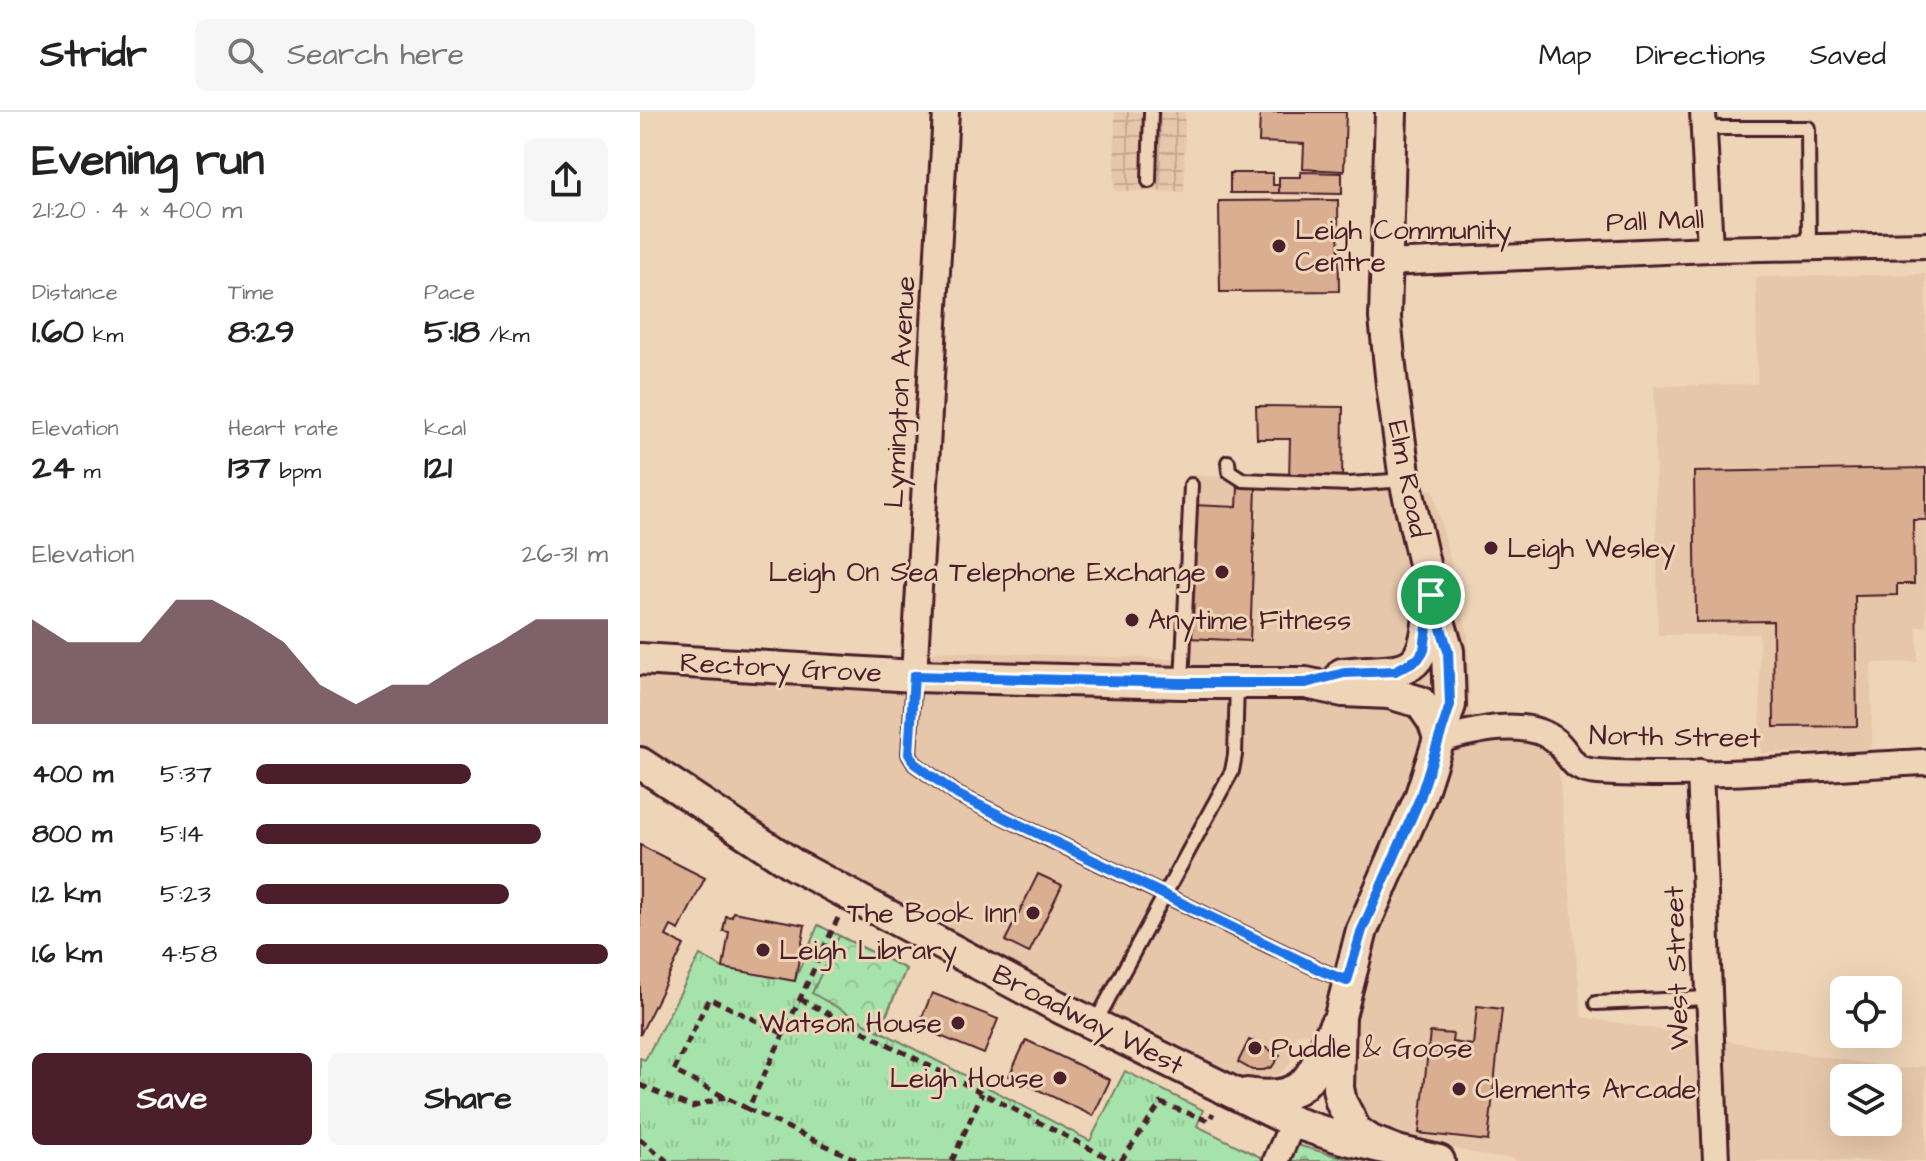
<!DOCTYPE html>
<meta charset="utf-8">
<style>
:root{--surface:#fff;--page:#f6f6f6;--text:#222;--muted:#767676;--line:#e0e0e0;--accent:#4a1f2b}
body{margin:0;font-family:"Architects Daughter",sans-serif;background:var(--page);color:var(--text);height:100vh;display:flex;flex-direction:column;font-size:30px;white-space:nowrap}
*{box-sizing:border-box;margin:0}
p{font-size:26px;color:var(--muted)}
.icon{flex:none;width:44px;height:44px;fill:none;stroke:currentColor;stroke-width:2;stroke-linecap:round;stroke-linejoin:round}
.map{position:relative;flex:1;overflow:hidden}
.panel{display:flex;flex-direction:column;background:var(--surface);width:640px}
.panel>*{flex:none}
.buttons{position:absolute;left:1190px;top:864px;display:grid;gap:16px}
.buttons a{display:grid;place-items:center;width:72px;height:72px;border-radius:12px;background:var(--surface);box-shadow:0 8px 32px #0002;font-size:40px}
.pin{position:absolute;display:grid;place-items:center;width:68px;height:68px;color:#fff;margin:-34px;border:4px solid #fff;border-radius:50%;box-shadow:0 2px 8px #0007}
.round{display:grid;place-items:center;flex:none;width:84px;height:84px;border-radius:12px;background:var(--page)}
.headline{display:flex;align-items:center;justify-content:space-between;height:136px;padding:0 32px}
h1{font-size:44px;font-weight:700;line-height:60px}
.figures{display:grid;grid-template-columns:repeat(3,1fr);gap:12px;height:136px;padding:8px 32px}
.figures div{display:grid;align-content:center}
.figures b{font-size:34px;font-weight:700}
.figures small{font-size:22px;font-weight:400}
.figures p{font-size:22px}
.chart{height:224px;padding:16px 32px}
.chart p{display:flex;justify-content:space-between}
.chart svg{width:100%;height:144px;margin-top:8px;fill:var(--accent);opacity:.7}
.button{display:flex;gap:16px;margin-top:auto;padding:16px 32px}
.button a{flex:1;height:92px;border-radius:12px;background:var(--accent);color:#fff;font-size:32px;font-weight:700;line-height:92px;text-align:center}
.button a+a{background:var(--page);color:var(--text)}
ul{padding:0 32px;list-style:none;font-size:26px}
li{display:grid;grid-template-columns:128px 96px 1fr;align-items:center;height:60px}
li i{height:20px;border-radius:10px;background:var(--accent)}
header{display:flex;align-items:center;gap:48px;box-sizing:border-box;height:112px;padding:0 40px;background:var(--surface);border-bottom:2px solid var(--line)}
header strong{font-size:38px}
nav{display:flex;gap:44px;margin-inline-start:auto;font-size:28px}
.search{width:560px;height:72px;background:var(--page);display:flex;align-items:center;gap:20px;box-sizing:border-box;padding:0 28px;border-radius:12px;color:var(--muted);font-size:30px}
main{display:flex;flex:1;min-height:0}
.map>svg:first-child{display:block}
.built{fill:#e6c7a9;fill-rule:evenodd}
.industrial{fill:url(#industrial-grid)}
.grass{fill:url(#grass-tufts);stroke:#78816a;stroke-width:2}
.forest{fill:url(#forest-crowns);stroke:#78816a;stroke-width:2}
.cemetery{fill:url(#cemetery-stones);stroke:#78816a;stroke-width:2}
.building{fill:#daaf91;stroke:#4a1f2b;stroke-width:2}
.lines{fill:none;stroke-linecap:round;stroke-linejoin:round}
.service-casing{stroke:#4a1f2b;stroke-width:18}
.minor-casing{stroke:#4a1f2b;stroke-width:30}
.tertiary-casing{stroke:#4a1f2b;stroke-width:36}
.path{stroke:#4a1f2b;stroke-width:5;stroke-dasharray:8 6;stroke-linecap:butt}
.service{stroke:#efd5b7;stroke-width:12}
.minor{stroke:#efd5b7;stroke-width:24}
.tertiary{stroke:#efd5b7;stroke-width:30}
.route-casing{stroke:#fff;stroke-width:16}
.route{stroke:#1a73e8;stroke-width:10}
.poi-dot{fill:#4a1f2b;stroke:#efd5b7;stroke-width:3}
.labels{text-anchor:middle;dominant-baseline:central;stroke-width:6;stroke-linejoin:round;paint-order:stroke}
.street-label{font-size:28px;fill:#4a1f2b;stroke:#efd5b7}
.poi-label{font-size:28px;fill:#4a1f2b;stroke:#efd5b7;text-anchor:start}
</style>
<header>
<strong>Stridr</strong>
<div class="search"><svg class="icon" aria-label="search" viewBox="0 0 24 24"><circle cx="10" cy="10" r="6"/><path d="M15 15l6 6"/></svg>Search here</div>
<nav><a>Map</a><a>Directions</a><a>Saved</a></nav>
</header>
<main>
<section class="panel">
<div class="headline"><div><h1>Evening run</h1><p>21:20 · 4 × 400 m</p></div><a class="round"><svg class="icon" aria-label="share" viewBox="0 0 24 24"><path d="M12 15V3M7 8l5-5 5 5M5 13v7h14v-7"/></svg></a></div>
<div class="figures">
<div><p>Distance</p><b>1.60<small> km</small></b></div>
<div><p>Time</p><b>8:29</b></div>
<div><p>Pace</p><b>5:18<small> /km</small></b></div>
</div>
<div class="figures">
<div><p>Elevation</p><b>24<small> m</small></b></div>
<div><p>Heart rate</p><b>137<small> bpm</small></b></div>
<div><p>kcal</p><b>121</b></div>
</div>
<div class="chart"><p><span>Elevation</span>26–31 m</p>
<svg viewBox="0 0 160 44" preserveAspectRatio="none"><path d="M0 44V12L10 19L20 19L30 19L40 6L50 6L60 12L70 19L80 32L90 38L100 32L110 32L120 25L130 19L140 12L150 12L160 12V44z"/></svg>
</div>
<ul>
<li><b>400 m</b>5:37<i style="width:61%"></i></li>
<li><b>800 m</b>5:14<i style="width:81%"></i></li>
<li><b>1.2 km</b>5:23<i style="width:72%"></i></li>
<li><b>1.6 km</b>4:58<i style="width:100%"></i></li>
</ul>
<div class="button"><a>Save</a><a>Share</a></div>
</section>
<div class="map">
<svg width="1286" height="1049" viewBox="0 0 1286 1049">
<defs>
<pattern id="industrial-grid" width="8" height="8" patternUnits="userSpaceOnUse" patternTransform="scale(2)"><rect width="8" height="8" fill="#e6c7a9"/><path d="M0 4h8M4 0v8" fill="none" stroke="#c7aa92"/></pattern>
<pattern id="grass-tufts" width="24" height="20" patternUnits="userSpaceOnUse" patternTransform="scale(2)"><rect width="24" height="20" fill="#a6e3aa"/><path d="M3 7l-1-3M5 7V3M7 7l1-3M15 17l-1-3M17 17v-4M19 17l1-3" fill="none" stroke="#90c292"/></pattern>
<pattern id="forest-crowns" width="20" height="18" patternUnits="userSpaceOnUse" patternTransform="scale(2)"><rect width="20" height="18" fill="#a6e3aa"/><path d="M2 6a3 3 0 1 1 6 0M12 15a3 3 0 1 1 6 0" fill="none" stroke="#90c292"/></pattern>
<pattern id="cemetery-stones" width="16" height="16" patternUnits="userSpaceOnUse" patternTransform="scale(2)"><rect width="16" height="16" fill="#a6e3aa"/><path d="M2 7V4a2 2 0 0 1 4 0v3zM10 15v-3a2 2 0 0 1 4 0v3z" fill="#90c292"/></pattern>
</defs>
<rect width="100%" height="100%" fill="#efd5b7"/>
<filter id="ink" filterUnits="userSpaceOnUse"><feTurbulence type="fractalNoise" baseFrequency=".0125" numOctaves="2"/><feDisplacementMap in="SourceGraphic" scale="16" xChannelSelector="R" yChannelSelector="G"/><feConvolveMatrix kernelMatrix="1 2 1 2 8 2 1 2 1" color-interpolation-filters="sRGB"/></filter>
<g filter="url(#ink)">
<!-- built -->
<g class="built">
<polygon points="1286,162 1286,515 1277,515 1278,550 1231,551 1232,639 1121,641 1119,522 1018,523 1014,274 1117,272 1116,165"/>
<path d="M 546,363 L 793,377 L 828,523 L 830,598 L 842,616 L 916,629 L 942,905 L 1259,957 L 1286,954 L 1286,1049 L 875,1049 L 874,1046 L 850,1045 L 738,1019 L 705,991 L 702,920 L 656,923 L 650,951 L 641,961 L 626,968 L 610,968 L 318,824 L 0,650 L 0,547 L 274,564 L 295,539 L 537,547 ZM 1204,966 L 1248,966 L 1248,1010 L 1204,1010 Z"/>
</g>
<!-- industrial -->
<polygon class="industrial" points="475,0 545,0 544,80 474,79"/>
<!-- grass -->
<polygon class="grass" points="178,813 266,857 240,919 450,1029 485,959 563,998 557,1014 624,1047 623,1049 0,1049 0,946 5,948 60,843 83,856 155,868"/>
<!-- forest -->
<polygon class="forest" points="199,824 266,857 239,919 172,881"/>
<!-- cemetery -->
<polygon class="cemetery" points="657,1033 714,1049 644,1049 650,1035"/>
<!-- building -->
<g class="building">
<polygon points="620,0 706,0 704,59 663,57 664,32 619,30"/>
<polygon points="661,60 702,61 702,82 639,81 639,65 661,65"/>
<polygon points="590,61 633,61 633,73 639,73 639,81 590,81"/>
<polygon points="698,88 699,179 580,180 579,89"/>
<polygon points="616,294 703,295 702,367 649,367 650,327 617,327"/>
<polygon points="1286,356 1286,408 1273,408 1274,472 1257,472 1257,483 1215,484 1217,614 1134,615 1133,509 1056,510 1054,360"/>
<polygon points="598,375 616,376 610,529 548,526 553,393 597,395"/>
<polygon points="0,733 65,766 39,818 31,814 26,824 44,833 0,923"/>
<polygon points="398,762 422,773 389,841 365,829"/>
<polygon points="93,800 165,813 155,869 83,856 89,820 83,819 86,804 92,805"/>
<polygon points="292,881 358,907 344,942 278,915"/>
<polygon points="837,894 862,897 848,1029 779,1021 790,920 813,922 812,930 833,933"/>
<polygon points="386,928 470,968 453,1004 369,964"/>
<polygon points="609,928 640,943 632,955 624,958 612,958 598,950"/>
</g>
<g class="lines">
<defs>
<g id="service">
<polyline points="1064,16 1168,16 1169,135"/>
<polyline points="509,69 511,0"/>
<polyline points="588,350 589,359 603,368 710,372 765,368"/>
<polyline points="274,564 269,642 275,652 318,683 682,859 707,869"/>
<polyline points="542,571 551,373"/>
<polyline points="956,891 1068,886"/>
<polyline points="454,913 592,659 595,643 597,571"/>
</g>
<g id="minor">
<polyline points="1063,0 1070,137"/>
<polyline points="746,151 1070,137 1286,133"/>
<polyline points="274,564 306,0"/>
<path d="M 800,628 C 832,619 888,604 917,630 C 934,647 930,658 958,660 C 1067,667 1178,655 1286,650"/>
<polyline points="1060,660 1076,1049"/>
<polyline points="636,1049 653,1010"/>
</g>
<g id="tertiary">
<polyline points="751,0 745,206 752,273 765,368 791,483 808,539 810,593 780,686 722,818 700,904 698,976 701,990 716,1019 731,1029 757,1039"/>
<polyline points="0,547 274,564 542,571 666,571 703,579 749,581 780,590 793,609 800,628"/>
<path d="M 702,562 C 767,555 784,571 790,493"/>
<polyline points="0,651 154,753 417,894 653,1010 702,1026 799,1049"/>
<path d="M 607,982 C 670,992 672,960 695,913"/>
</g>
</defs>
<!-- service casing -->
<use href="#service" class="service-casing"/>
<!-- minor casing -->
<use href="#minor" class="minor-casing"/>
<!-- tertiary casing -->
<use href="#tertiary" class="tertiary-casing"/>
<!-- path -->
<g class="path">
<polyline points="198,806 108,997 219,1049"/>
<polyline points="160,887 474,1049"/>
<polyline points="0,973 52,995 85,985"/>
<polyline points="108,997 34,959 69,886 144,922"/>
<polyline points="0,1027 27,1049"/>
<polyline points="312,1049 342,981"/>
<polyline points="481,1049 521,991 569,1009 573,1001"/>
</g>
<!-- service -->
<use href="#service" class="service"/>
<!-- minor -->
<use href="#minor" class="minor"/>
<!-- tertiary -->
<use href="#tertiary" class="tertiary"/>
</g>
</g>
<g class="lines" filter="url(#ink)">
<defs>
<polygon id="route" points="791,483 808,539 810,593 780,686 722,818 707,869 682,859 318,683 275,652 269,642 274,564 542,571 666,571 704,561 755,559 778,547 784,538"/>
</defs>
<!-- route casing -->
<use href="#route" class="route-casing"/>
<!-- route -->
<use href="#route" class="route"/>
</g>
<!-- markers -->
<g class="poi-dot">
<circle cx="639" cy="134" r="8"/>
<circle cx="851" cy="436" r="8"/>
<circle cx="582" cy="460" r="8"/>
<circle cx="492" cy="508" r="8"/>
<circle cx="393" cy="801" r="8"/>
<circle cx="123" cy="838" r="8"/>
<circle cx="318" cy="911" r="8"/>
<circle cx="615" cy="936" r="8"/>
<circle cx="420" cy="966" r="8"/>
<circle cx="819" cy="977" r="8"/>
</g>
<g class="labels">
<!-- street labels -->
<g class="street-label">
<text transform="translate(1015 109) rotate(-2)">Pall Mall</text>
<text transform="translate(260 280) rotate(-87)">Lymington Avenue</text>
<text transform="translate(768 367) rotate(79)">Elm Road</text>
<text transform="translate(141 556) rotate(3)">Rectory Grove</text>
<text transform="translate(1035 625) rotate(1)">North Street</text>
<text transform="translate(1037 856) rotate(-92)">West Street</text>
<text transform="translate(448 908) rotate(27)">Broadway West</text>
</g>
<!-- poi labels -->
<g class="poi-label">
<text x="655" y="118">Leigh Community<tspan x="655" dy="32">Centre</tspan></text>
<text x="867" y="436">Leigh Wesley</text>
<text x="566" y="460" text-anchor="end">Leigh On Sea Telephone Exchange</text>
<text x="508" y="508">Anytime Fitness</text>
<text x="377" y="801" text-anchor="end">The Book Inn</text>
<text x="139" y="838">Leigh Library</text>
<text x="302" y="911" text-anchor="end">Watson House</text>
<text x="631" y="936">Puddle &amp; Goose</text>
<text x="404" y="966" text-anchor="end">Leigh House</text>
<text x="835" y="977">Clements Arcade</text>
</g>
</g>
</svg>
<div class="buttons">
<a><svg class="icon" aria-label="locate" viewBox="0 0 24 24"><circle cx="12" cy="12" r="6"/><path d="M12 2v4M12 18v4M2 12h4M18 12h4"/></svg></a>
<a><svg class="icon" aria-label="layers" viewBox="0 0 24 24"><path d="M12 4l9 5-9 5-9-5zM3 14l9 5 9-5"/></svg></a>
</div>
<div class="pin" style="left:791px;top:483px;background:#1e9e55"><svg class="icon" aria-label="arrive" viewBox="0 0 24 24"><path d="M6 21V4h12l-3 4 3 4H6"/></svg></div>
</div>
</main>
